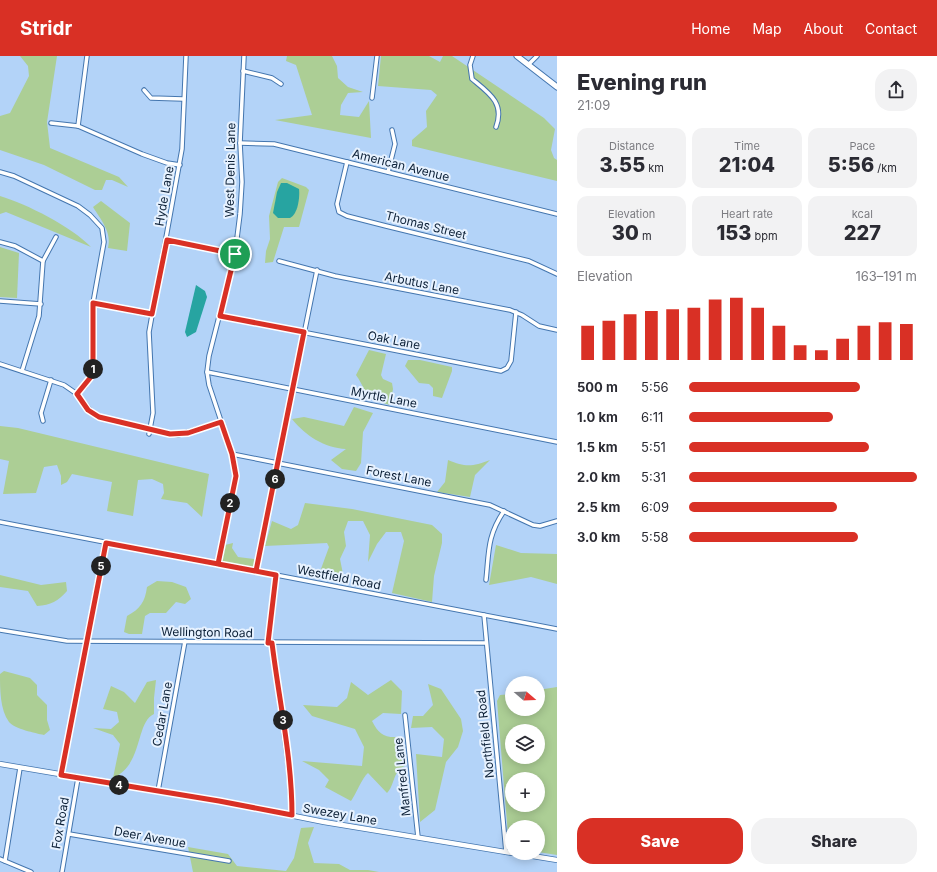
<!DOCTYPE html>
<meta charset="utf-8">
<style>
:root{--surface:#fff;--page:#f2f2f3;--text:#2b2b33;--muted:#7c7c81;--accent:#d93025}
body{margin:0;font-family:Inter,sans-serif;background:var(--page);color:var(--text);height:100vh;display:flex;flex-direction:column;font-size:15px;white-space:nowrap}
*{box-sizing:border-box;margin:0}
p{font-size:13px;color:var(--muted)}
.icon{flex:none;width:22px;height:22px;fill:none;stroke:currentColor;stroke-width:2;stroke-linecap:round;stroke-linejoin:round}
.map{position:relative;flex:1;overflow:hidden}
.panel{display:flex;flex-direction:column;background:var(--surface);width:380px}
.panel>*{flex:none}
.needle{width:26px;rotate:109deg}
.tools{position:absolute;left:505px;top:620px;display:grid;gap:8px}
.tools a{display:grid;place-items:center;width:40px;height:40px;border-radius:50%;background:var(--surface);box-shadow:0 2px 10px #0003;font-size:20px}
.pin{position:absolute;display:grid;place-items:center;width:34px;height:34px;color:#fff;margin:-17px;border:2px solid #fff;border-radius:50%;box-shadow:0 1px 4px #0007}
.km{position:absolute;width:20px;height:20px;margin:-10px;border-radius:50%;background:#222;color:#fff;font-size:11px;line-height:20px;text-align:center}
.round{display:grid;place-items:center;flex:none;width:42px;height:42px;border-radius:16px;background:var(--page)}
.summary{display:flex;align-items:center;justify-content:space-between;height:68px;padding:0 20px}
h1{font-size:22px;font-weight:800;line-height:30px}
.metrics{display:grid;grid-template-columns:repeat(3,1fr);gap:6px;height:68px;padding:4px 20px}
.metrics div{display:grid;align-content:center;border-radius:10px;background:var(--page);text-align:center}
.metrics b{font-size:20px;font-weight:800}
.metrics small{font-size:11px;font-weight:400}
.metrics p{font-size:11px}
.chart{height:112px;padding:8px 20px}
.chart p{display:flex;justify-content:space-between}
.chart svg{width:100%;height:72px;margin-top:4px;stroke:var(--accent);stroke-width:6}
.button{display:flex;gap:8px;margin-top:auto;padding:8px 20px}
.button a{flex:1;height:46px;border-radius:16px;background:var(--accent);color:#fff;font-size:16px;font-weight:800;line-height:46px;text-align:center}
.button a+a{background:var(--page);color:var(--text)}
ul{padding:0 20px;list-style:none;font-size:13px}
li{display:grid;grid-template-columns:64px 48px 1fr;align-items:center;height:30px}
li i{height:10px;border-radius:5px;background:var(--accent)}
header{display:flex;align-items:center;gap:24px;box-sizing:border-box;height:56px;padding:0 20px;background:var(--accent);color:#fff}
header strong{font-size:19px}
nav{display:flex;gap:22px;margin-inline-start:auto;font-size:14px}
main{display:flex;flex:1;min-height:0}
.map>svg:first-child{display:block}
.green{fill:#acce95;fill-rule:evenodd}
.water{fill:#27a4a1}
.lines{fill:none;stroke-linecap:round;stroke-linejoin:round}
.minor-casing{stroke:#4476af;stroke-width:5.5}
.tertiary-casing{stroke:#4476af;stroke-width:6}
.secondary-casing{stroke:#4476af;stroke-width:7}
.minor{stroke:#fff;stroke-width:3.5}
.tertiary{stroke:#fff;stroke-width:4.5}
.secondary{stroke:#fff;stroke-width:5}
.route-casing{stroke:#fff;stroke-width:8}
.route{stroke:#d93025;stroke-width:5}
.labels{text-anchor:middle;dominant-baseline:central;stroke-width:4;stroke-linejoin:round;paint-order:stroke}
.street-label{font-size:12px;fill:#0c2037;stroke:#e7f2ff}
</style>
<header>
<strong>Stridr</strong>
<nav><a>Home</a><a>Map</a><a>About</a><a>Contact</a></nav>
</header>
<main>
<div class="map">
<svg width="557" height="816" viewBox="0 0 557 816">
<rect width="100%" height="100%" fill="#b3d3f8"/>
<!-- green -->
<g class="green">
<polygon points="20,0 57,0 47,66 50,92 119,121 128,131 112,124 106,124 102,134 95,134 44,109 0,94 0,60 10,57 29,20 28,10"/>
<polygon points="287,0 332,0 337,10 338,22 348,31 363,36 348,37 341,49 340,59 359,61 369,45 371,82 275,64 312,59 296,9 286,5"/>
<polygon points="381,0 429,0 440,6 443,0 452,0 544,62 555,73 551,94 554,102 557,104 557,125 412,90 412,84 427,71 426,55 437,39 431,34 378,30"/>
<polygon points="282,122 306,131 309,134 299,171 284,171 273,206 265,207 266,195 270,183 269,160 278,126"/>
<path d="M 0,140 C 27,148 72,171 91,191 L 6,156 L 0,158 Z"/>
<path d="M 101,145 L 130,167 L 127,195 L 108,192 C 112,176 101,164 93,151 Z"/>
<polygon points="0,191 19,197 17,242 0,241"/>
<path d="M 369,294 L 386,298 L 381,319 L 383,323 L 392,327 L 393,333 L 390,349 C 360,341 371,341 356,319 Z"/>
<polygon points="408,304 420,304 452,311 452,315 442,342 433,340 433,332 429,328 419,327 405,310"/>
<path d="M 354,351 L 373,357 L 363,376 L 361,407 L 356,415 L 342,413 L 331,404 L 346,393 C 324,392 306,380 292,363 L 304,361 L 344,370 Z"/>
<polygon points="0,370 18,372 209,418 202,461 187,447 161,443 164,437 163,428 152,423 138,424 133,460 107,455 112,426 72,418 67,426 61,429 61,420 57,409 44,411 36,437 3,438 9,405 0,403"/>
<path d="M 448,404 C 465,411 472,411 490,404 L 475,419 L 470,441 L 437,436 L 445,426 Z"/>
<polygon points="305,447 352,453 432,469 442,478 442,487 434,520 432,546 392,537 404,485 401,476 386,476 377,488 368,506 370,479 363,465 348,465 344,476 346,490 340,503 345,528 318,521 329,491 327,487 265,490 272,465 291,473 298,469"/>
<polygon points="233,487 232,492 238,501 254,503 254,513 221,506 225,489"/>
<polygon points="496,489 521,497 557,498 557,528 531,521 489,529"/>
<path d="M 0,519 L 41,529 L 66,526 L 67,535 C 58,545 51,549 37,550 L 28,535 L 0,531 Z"/>
<path d="M 157,525 L 172,526 L 186,531 L 191,543 L 185,548 L 176,546 L 166,557 L 150,557 L 145,560 L 142,578 L 129,578 L 124,576 L 127,560 C 140,553 145,546 147,531 Z"/>
<path d="M 4,615 L 30,622 L 37,629 L 37,639 L 47,649 L 47,664 L 50,674 L 44,679 C 35,677 15,673 9,666 C 0,654 0,633 0,618 Z"/>
<path d="M 156,624 L 154,642 L 154,658 C 135,667 144,708 113,722 L 120,688 L 113,679 L 93,672 L 111,673 L 119,666 L 117,656 L 103,653 L 111,630 L 124,636 L 135,647 L 147,626 Z"/>
<path d="M 391,624 L 402,635 L 401,658 L 383,657 L 372,665 C 378,677 384,682 398,681 L 405,710 C 393,714 395,729 387,737 L 368,717 C 362,722 356,738 351,745 L 325,731 L 329,724 L 319,714 L 302,705 L 362,710 L 364,691 L 355,673 L 312,660 L 303,649 L 337,651 L 347,642 L 351,626 L 368,639 Z"/>
<polygon points="428,628 441,633 461,663 463,675 458,691 446,706 435,754 420,766 416,698 442,701 444,683 432,671 411,672 413,660 423,660 433,649"/>
<path d="M 557,631 L 557,799 L 538,796 L 538,771 L 512,771 L 512,792 L 509,791 L 497,645 L 500,639 L 512,638 L 512,653 L 538,653 L 538,634 ZM 512,675 L 538,675 L 538,701 L 512,701 ZM 512,723 L 538,723 L 538,749 L 512,749 Z"/>
<polygon points="314,771 308,787 314,807 339,808 350,814 368,814 379,816 193,816 188,791 228,798 237,810 286,815 294,802 301,772"/>
</g>
<!-- water -->
<g class="water">
<path d="M 281,127 L 287,127 L 299,133 C 300,141 298,158 290,162 L 278,162 L 273,157 L 277,136 Z"/>
<polygon points="196,229 205,235 207,241 196,276 187,281 185,276"/>
</g>
<g class="lines">
<defs>
<g id="minor">
<path d="M 473,0 L 470,9 L 472,23 C 489,37 505,47 496,71"/>
<polyline points="528,9 537,0"/>
<polyline points="243,15 272,22 281,28"/>
<polyline points="144,34 151,42 183,43"/>
<polyline points="372,42 377,0"/>
<polyline points="51,67 78,70 142,98 167,107 180,109"/>
<polyline points="78,70 87,0"/>
<polyline points="240,87 274,88 557,158"/>
<polyline points="347,106 337,148 339,156 347,160 386,170 529,205 557,218"/>
<polyline points="0,116 14,120 78,150 90,159 102,172 104,186 93,247 93,315 85,330 77,338"/>
<polyline points="388,116 395,88 392,74"/>
<polyline points="167,184 235,198"/>
<polyline points="0,186 15,190 43,205"/>
<polyline points="279,205 335,220 510,254 522,259 539,270 557,274"/>
<polyline points="0,245 41,248"/>
<polyline points="93,247 152,259"/>
<polyline points="220,260 501,315 507,312 511,305 516,256"/>
<polyline points="0,308 64,329 77,338 93,358 109,364 178,379 221,366"/>
<polyline points="22,315 39,260 43,205 56,181"/>
<polyline points="207,316 557,386"/>
<polyline points="43,365 41,357 51,324"/>
<polyline points="149,378 153,357 149,276 182,93 186,0"/>
<polyline points="232,398 490,449 533,469 540,470 557,465"/>
<polyline points="0,466 557,573"/>
<polyline points="219,508 236,420 232,398 209,329 207,316 209,300 235,198 240,158 242,126 240,87 244,0"/>
<polyline points="256,515 317,214"/>
<path d="M 486,524 C 489,496 487,480 504,455"/>
<polyline points="484,559 506,796"/>
<polyline points="0,574 67,585 486,587"/>
<polyline points="268,587 276,519"/>
<polyline points="272,587 289,715 292,759"/>
<polyline points="405,659 418,781"/>
<polyline points="61,719 105,487"/>
<polyline points="158,735 185,585"/>
<polyline points="69,778 229,805"/>
<polyline points="0,803 31,816"/>
<polyline points="5,805 20,712"/>
<polyline points="62,816 78,722"/>
</g>
<g id="tertiary">
<polyline points="0,708 219,745 324,766 512,797"/>
<polyline points="514,797 557,804"/>
</g>
<polyline id="secondary" points="517,0 557,31"/>
</defs>
<!-- minor casing -->
<use href="#minor" class="minor-casing"/>
<!-- tertiary casing -->
<use href="#tertiary" class="tertiary-casing"/>
<!-- secondary casing -->
<use href="#secondary" class="secondary-casing"/>
<!-- minor -->
<use href="#minor" class="minor"/>
<!-- tertiary -->
<use href="#tertiary" class="tertiary"/>
<!-- secondary -->
<use href="#secondary" class="secondary"/>
</g>
<g class="lines">
<defs>
<path id="route" d="M 235,198 L 167,184 L 152,258 L 93,247 L 93,315 L 90,322 L 77,338 L 88,354 L 99,361 L 170,378 L 188,377 L 221,366 L 232,398 L 236,420 L 218,508 L 276,519 L 268,587 L 272,587 C 279,644 292,702 292,759 L 219,745 L 61,719 L 106,487 L 256,515 L 304,276 L 220,260 L 235,198"/>
</defs>
<!-- route casing -->
<use href="#route" class="route-casing"/>
<!-- route -->
<use href="#route" class="route"/>
</g>
<g class="labels">
<!-- street labels -->
<g class="street-label">
<text transform="translate(401 109) rotate(14)">American Avenue</text>
<text transform="translate(230 114) rotate(-89)">West Denis Lane</text>
<text transform="translate(164 140) rotate(-80)">Hyde Lane</text>
<text transform="translate(426 169) rotate(14)">Thomas Street</text>
<text transform="translate(422 227) rotate(11)">Arbutus Lane</text>
<text transform="translate(394 284) rotate(11)">Oak Lane</text>
<text transform="translate(384 341) rotate(11)">Myrtle Lane</text>
<text transform="translate(399 420) rotate(11)">Forest Lane</text>
<text transform="translate(339 521) rotate(11)">Westfield Road</text>
<text transform="translate(207 576) rotate(1)">Wellington Road</text>
<text transform="translate(162 658) rotate(-80)">Cedar Lane</text>
<text transform="translate(485 678) rotate(-96)">Northfield Road</text>
<text transform="translate(402 721) rotate(-96)">Manfred Lane</text>
<text transform="translate(340 758) rotate(10)">Swezey Lane</text>
<text transform="translate(60 767) rotate(-80)">Fox Road</text>
<text transform="translate(150 781) rotate(10)">Deer Avenue</text>
</g>
</g>
</svg>
<div class="tools">
<a><svg class="needle" viewBox="-14 -14 28 28"><path d="M0-13l5 13h-10z" fill="#e53935"/><path d="M0 13l5-13h-10z" fill="#7c7c81"/></svg></a>
<a><svg class="icon" aria-label="layers" viewBox="0 0 24 24"><path d="M12 4l9 5-9 5-9-5zM3 14l9 5 9-5"/></svg></a>
<a>+</a>
<a>−</a>
</div>
<div class="pin" style="left:235px;top:198px;background:#1e9e55"><svg class="icon" aria-label="arrive" viewBox="0 0 24 24"><path d="M6 21V4h12l-3 4 3 4H6"/></svg></div>
<b class="km" style="left:93px;top:313px">1</b>
<b class="km" style="left:230px;top:447px">2</b>
<b class="km" style="left:283px;top:664px">3</b>
<b class="km" style="left:119px;top:729px">4</b>
<b class="km" style="left:101px;top:510px">5</b>
<b class="km" style="left:275px;top:423px">6</b>
</div>
<section class="panel">
<div class="summary"><div><h1>Evening run</h1><p>21:09</p></div><a class="round"><svg class="icon" aria-label="share" viewBox="0 0 24 24"><path d="M12 15V3M7 8l5-5 5 5M5 13v7h14v-7"/></svg></a></div>
<div class="metrics">
<div><p>Distance</p><b>3.55<small> km</small></b></div>
<div><p>Time</p><b>21:04</b></div>
<div><p>Pace</p><b>5:56<small> /km</small></b></div>
</div>
<div class="metrics">
<div><p>Elevation</p><b>30<small> m</small></b></div>
<div><p>Heart rate</p><b>153<small> bpm</small></b></div>
<div><p>kcal</p><b>227</b></div>
</div>
<div class="chart"><p><span>Elevation</span>163–191 m</p>
<svg viewBox="0 0 160 44" preserveAspectRatio="none"><path d="M5 44V23M15 44V20M25 44V16M35 44V14M45 44V13M55 44V12M65 44V7M75 44V6M85 44V12M95 44V23M105 44V35M115 44V38M125 44V31M135 44V23M145 44V21M155 44V22"/></svg>
</div>
<ul>
<li><b>500 m</b>5:56<i style="width:75%"></i></li>
<li><b>1.0 km</b>6:11<i style="width:63%"></i></li>
<li><b>1.5 km</b>5:51<i style="width:79%"></i></li>
<li><b>2.0 km</b>5:31<i style="width:100%"></i></li>
<li><b>2.5 km</b>6:09<i style="width:65%"></i></li>
<li><b>3.0 km</b>5:58<i style="width:74%"></i></li>
</ul>
<div class="button"><a>Save</a><a>Share</a></div>
</section>
</main>
